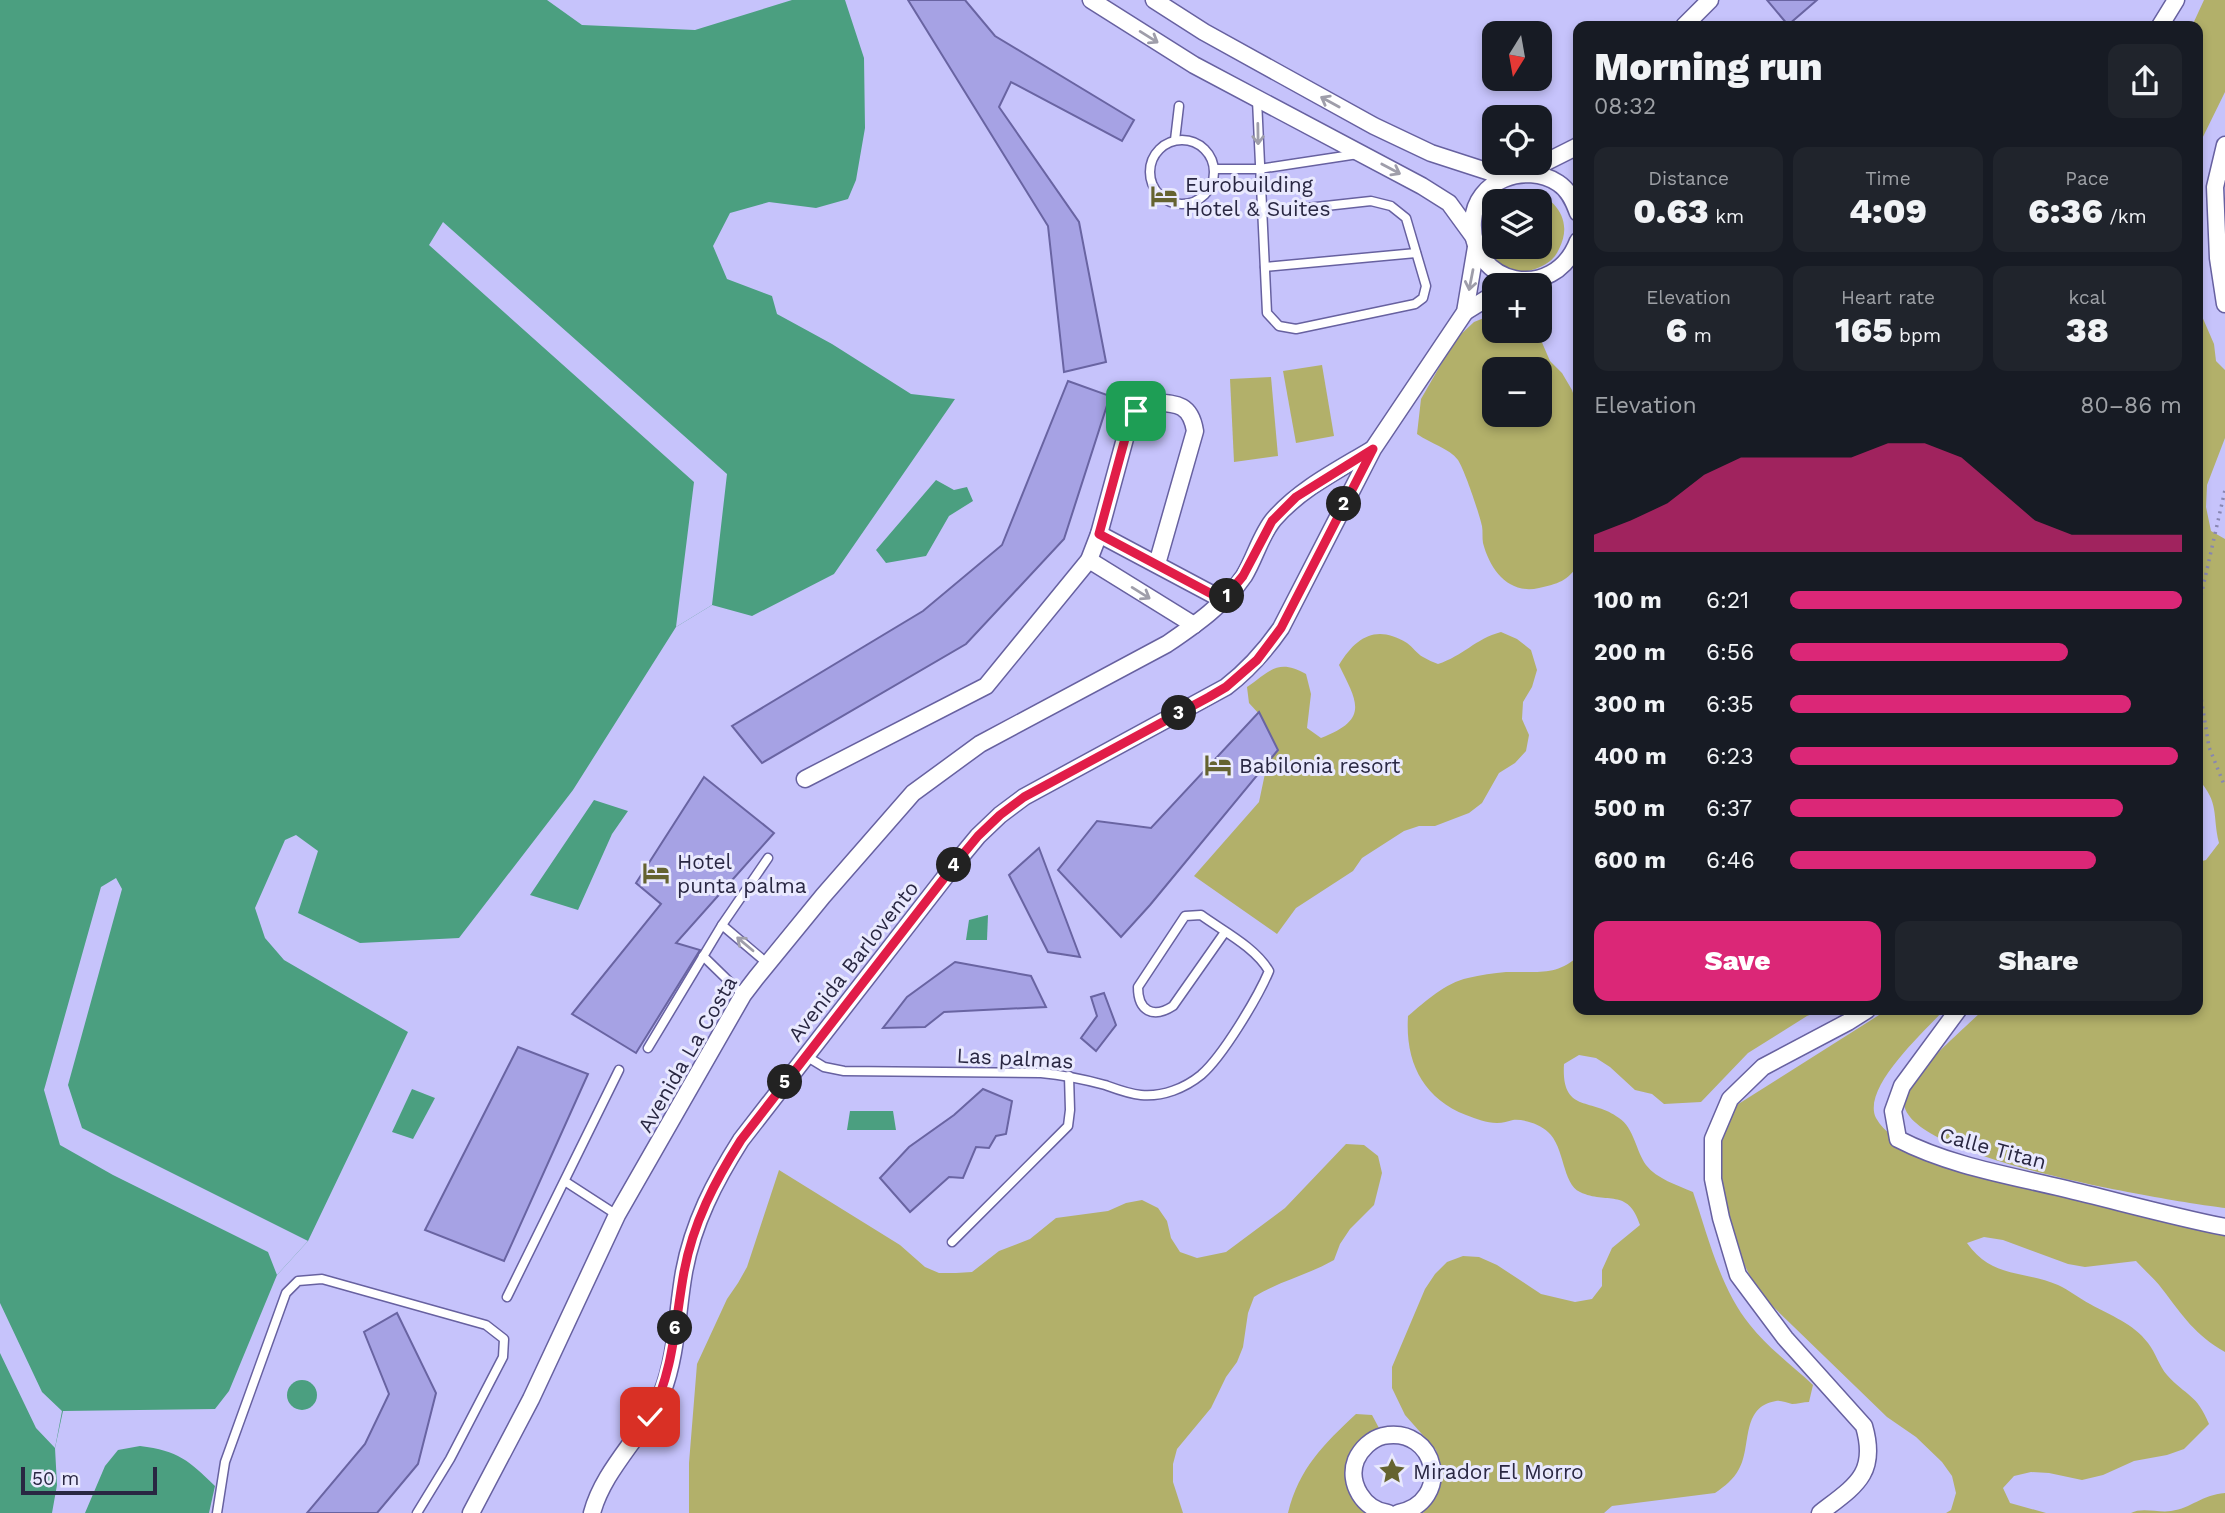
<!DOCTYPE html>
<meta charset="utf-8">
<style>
:root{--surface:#171b24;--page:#20242c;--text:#f1f3f6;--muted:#9ea1a6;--accent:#db2777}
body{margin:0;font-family:"Work Sans",sans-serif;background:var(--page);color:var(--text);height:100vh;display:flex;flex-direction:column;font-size:26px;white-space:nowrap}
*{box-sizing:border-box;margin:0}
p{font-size:23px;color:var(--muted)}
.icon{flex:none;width:38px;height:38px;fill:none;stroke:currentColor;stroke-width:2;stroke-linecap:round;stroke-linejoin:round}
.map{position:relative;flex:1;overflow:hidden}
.details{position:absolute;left:1573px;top:21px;width:630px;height:994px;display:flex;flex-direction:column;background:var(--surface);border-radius:14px;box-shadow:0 4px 10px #0003}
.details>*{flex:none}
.needle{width:46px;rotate:191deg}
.buttons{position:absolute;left:1482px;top:21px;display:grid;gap:14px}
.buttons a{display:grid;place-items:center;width:70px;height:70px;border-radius:14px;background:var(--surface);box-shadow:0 4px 10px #0003;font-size:35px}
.scale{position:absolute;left:21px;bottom:18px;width:136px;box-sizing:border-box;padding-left:7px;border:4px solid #292742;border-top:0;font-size:19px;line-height:24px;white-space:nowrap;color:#292742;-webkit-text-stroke:5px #e9e9fe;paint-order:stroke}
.pin{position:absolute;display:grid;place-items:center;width:60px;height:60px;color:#fff;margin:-30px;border-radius:14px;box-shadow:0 4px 10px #0006}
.km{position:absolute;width:35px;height:35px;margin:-18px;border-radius:50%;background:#222;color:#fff;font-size:19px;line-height:35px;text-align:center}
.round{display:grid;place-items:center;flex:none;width:74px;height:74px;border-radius:14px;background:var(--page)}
.overview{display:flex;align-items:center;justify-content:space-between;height:119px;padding:0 21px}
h1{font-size:38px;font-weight:800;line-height:52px}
.figures{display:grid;grid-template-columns:repeat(3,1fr);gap:10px;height:119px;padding:7px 21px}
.figures div{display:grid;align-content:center;border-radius:14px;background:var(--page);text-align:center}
.figures b{font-size:35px;font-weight:800}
.figures small{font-size:19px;font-weight:400}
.figures p{font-size:19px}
.chart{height:196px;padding:14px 21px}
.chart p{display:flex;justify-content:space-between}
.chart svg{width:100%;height:126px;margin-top:7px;fill:var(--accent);opacity:.7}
.button{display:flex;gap:14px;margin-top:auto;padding:14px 21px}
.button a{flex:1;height:80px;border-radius:14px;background:var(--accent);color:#fff;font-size:28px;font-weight:800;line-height:80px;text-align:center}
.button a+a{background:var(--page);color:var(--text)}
ul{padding:0 21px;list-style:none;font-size:23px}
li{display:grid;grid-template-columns:112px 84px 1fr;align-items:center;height:52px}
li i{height:18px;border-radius:9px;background:var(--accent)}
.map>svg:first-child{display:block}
.green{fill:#b2b06a;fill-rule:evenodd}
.water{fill:#4b9f80}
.pier{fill:#c6c3fb}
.building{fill:#a6a2e4;stroke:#6964a2;stroke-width:2}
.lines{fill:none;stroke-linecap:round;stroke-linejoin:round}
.lane-casing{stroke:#6761a0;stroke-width:11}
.street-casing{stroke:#6761a0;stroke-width:19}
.path{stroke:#8886b2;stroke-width:3.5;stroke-dasharray:2 5;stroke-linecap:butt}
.lane{stroke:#fff;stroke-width:8}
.street{stroke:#fff;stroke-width:16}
.oneway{stroke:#9f9eaa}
.route-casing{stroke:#fff;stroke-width:14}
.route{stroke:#e11d48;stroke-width:9}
.labels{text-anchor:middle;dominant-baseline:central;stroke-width:6;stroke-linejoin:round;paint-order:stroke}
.poi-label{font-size:21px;fill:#292742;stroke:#e9e9fe;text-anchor:start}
.street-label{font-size:21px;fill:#292742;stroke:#e9e9fe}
</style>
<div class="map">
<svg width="2225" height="1513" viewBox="0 0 2225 1513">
<rect width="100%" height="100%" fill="#c6c3fb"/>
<!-- green -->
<g class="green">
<polygon points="2204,0 2225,0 2225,92 2198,147 2198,26 2192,26"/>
<path d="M 1527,189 C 1555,197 1574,220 1559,249 C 1555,258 1549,263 1540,267 C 1485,293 1451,196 1527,189 ZM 1494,201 L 1540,201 L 1540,247 L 1494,247 Z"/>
<path d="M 2198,307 L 2214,344 L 2216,361 L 2225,370 L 2225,438 L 2207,485 L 2206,507 L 2211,531 L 2225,539 L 2225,1208 C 2177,1202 1903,1159 1904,1102 C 1905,1078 1965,1028 1983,1010 L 2198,1010 L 2198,862 L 2206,860 L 2219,843 C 2212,815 2220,803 2198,779 Z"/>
<path d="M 1494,314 L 1494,331 L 1537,331 L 1550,361 L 1562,373 L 1572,390 L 1578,408 L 1578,564 C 1569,581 1557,584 1539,588 C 1509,595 1490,570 1483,543 C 1482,537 1483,532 1482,526 C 1479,513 1465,471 1458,460 C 1449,448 1431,444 1417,434 L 1421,399 L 1448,352 L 1458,337 L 1474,322 ZM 1494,369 L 1540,369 L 1540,415 L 1494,415 Z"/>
<polygon points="1322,365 1334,436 1296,443 1283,371"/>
<polygon points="1271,377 1278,456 1234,462 1230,379"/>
<path d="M 1501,632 L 1517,639 L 1531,650 L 1537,670 L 1532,687 L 1523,702 L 1522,719 L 1529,735 L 1526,751 L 1515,763 L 1499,773 L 1482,803 L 1469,813 L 1435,826 L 1419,826 L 1404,831 L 1362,858 L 1353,871 L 1296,908 L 1277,934 L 1194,876 L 1259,802 L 1271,745 L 1260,715 L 1249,703 L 1247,687 C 1270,671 1278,658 1306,674 L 1311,694 L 1307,728 L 1321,738 C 1370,719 1357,702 1339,665 C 1356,637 1376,624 1407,643 C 1413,647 1417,654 1423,657 C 1428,660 1433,662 1438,664 C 1463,656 1475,639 1501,632 Z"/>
<path d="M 1578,956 L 1578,1010 L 1822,1010 L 1807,1016 L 1748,1053 L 1701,1102 L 1664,1104 L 1652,1094 L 1635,1090 L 1610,1067 L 1596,1058 L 1579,1055 L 1564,1064 C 1561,1114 1591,1097 1619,1118 C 1634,1128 1636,1151 1646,1165 C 1657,1179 1677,1185 1693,1192 C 1708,1236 1720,1288 1750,1325 C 1767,1347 1793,1366 1813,1385 L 1809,1402 C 1804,1402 1797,1404 1792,1404 C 1787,1403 1781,1400 1776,1401 C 1740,1407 1752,1447 1739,1469 C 1733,1480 1725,1486 1715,1493 L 1612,1506 L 1604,1513 L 1423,1513 L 1434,1492 L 1440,1471 L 1436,1450 L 1405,1415 L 1392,1388 L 1392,1367 L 1425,1289 L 1435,1274 L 1447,1262 L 1463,1256 L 1479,1257 L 1497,1265 L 1541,1294 L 1575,1302 L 1592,1299 L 1602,1286 L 1602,1270 L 1612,1248 L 1640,1225 C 1628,1187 1607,1205 1580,1192 C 1562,1184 1565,1147 1548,1132 C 1540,1124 1524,1119 1513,1120 C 1508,1121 1503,1123 1497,1123 C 1486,1123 1477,1119 1466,1115 C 1423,1098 1405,1062 1408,1016 C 1426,1001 1445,983 1468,978 C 1480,975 1494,973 1506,972 C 1533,971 1557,977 1578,956 Z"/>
<path d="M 1887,1010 L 1944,1010 C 1925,1031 1861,1088 1876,1118 C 1884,1133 1900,1141 1914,1149 L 2225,1233 L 2225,1352 C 2195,1335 2183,1316 2163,1290 C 2155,1279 2145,1271 2136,1261 L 2085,1267 L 2068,1264 L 2003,1240 L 1984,1237 L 1967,1243 C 1992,1279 2024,1270 2058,1285 C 2069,1290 2079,1298 2090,1304 C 2111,1316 2133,1323 2148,1343 C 2156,1353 2159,1366 2167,1375 C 2186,1396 2197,1394 2209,1424 L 2184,1449 L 2167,1455 L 2134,1461 L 2103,1475 L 2082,1480 L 2049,1473 L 2031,1472 L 2014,1476 L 2003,1488 L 2010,1503 L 2046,1513 L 1946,1513 L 1951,1510 L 1956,1493 L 1952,1476 L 1942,1462 L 1916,1437 L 1887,1417 L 1758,1292 L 1740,1256 L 1717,1176 L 1721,1126 L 1732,1108 Z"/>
<path d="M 1346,1144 L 1364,1145 L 1378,1156 L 1382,1173 L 1374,1205 L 1350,1229 L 1340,1244 L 1334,1260 C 1308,1275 1279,1281 1254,1297 L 1248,1313 L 1243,1347 L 1237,1362 L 1226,1377 L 1211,1408 L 1177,1449 L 1173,1464 L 1173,1482 L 1183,1513 L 689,1513 L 689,1463 L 697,1364 L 727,1299 L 738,1283 L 747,1267 L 779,1170 L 900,1245 L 925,1267 L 939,1273 L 956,1273 L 972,1272 L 999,1251 L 1030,1239 L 1056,1218 L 1108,1211 L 1126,1203 L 1142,1200 L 1158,1208 L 1167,1221 L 1171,1238 L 1180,1252 L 1197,1258 L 1226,1252 L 1285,1208 Z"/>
<path d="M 1356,1414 L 1372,1415 L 1380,1430 L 1363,1447 L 1361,1488 L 1386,1513 L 1288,1513 C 1299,1468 1324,1444 1356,1414 Z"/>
<path d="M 2225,1493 L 2225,1513 L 2131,1513 C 2142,1507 2158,1513 2171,1511 C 2192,1508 2201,1495 2225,1493 Z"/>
</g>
<!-- water -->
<g class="water">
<polygon points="0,0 547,0 582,25 695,30 792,0 845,0 864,58 865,128 856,180 848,199 816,208 769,202 730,213 713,246 727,279 772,296 777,314 832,344 911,394 955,399 834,574 752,616 712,605 676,627 573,790 459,938 360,943 298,913 318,851 296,835 285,840 255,908 265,938 284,960 408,1032 308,1241 277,1275 229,1391 215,1409 63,1411 55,1448 57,1485 52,1513 0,1513"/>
<polygon points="936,480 954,490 967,487 973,501 949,516 926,556 886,563 876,550"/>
<polygon points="594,800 628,811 612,834 578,910 530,895"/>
<polygon points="988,915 987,940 966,940 969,920"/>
<polygon points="412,1089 435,1098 413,1139 392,1132"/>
<polygon points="850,1111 893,1111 896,1130 847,1130"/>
<circle cx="302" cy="1395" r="15"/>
<path d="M 140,1446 C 179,1451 188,1460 215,1486 L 209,1513 L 85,1513 L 105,1466 L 118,1450 Z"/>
</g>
<!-- pier -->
<g class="pier">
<polygon points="443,222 727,474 712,605 676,627 694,482 429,245"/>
<polygon points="116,878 122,889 68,1085 82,1128 308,1241 277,1275 268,1252 113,1175 60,1145 44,1090 101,887"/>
<polygon points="0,1303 42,1392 62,1411 55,1448 36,1428 0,1353"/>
</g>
<!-- building -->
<g class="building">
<polygon points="908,0 965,0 995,36 1134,120 1122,141 1011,82 999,107 1079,222 1106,362 1064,372 1048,226"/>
<polygon points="1767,0 1817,0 1788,25"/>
<polygon points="1068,381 1110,396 1064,539 966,644 762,763 732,726 923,611 1002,545"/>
<polygon points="1259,712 1278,750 1150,905 1121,937 1058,870 1097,821 1151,828"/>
<polygon points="704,777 774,833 676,943 700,950 636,1053 572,1014 661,904 636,883"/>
<polygon points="1039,848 1054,888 1080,957 1048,952 1009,875"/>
<polygon points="955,962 1031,976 1046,1007 944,1012 925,1027 883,1028 907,997"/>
<polygon points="1104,993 1116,1025 1096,1051 1081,1038 1097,1016 1091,997"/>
<polygon points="518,1047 588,1074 504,1261 425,1230"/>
<polygon points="983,1089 1012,1101 1006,1134 996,1136 989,1148 976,1147 963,1178 949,1177 910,1212 880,1178 909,1147 954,1115"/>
<polygon points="397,1313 436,1393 418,1464 377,1513 307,1513 365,1444 389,1394 364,1332"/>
</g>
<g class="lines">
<defs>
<g id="lane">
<polyline points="1257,100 1267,313 1279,326 1296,329 1415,304 1423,298 1426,286 1406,218 1391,206 1371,201 1262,213"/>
<polyline points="1175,140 1179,106"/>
<circle cx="1182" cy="172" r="32"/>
<polyline points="1215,169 1259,169 1358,154"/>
<polyline points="1265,267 1416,253"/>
<polyline points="722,925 768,964"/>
<polyline points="703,956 743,995"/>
<polyline points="648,1048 722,925 768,858"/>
<path d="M 806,1056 L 824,1067 L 844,1071 L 1041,1073 C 1063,1075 1083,1079 1105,1085 C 1116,1089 1129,1094 1141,1095 C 1163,1097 1185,1088 1201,1075 C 1223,1056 1258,997 1269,971 C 1255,947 1223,931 1201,915 L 1185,916 L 1138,987 C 1138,1011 1153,1019 1173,1006 L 1225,932"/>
<polyline points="566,1182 617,1215"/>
<polyline points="952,1242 1068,1126 1070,1110 1069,1076"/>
<polyline points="507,1297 619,1070"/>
<polyline points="217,1513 225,1462 286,1293 298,1281 322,1279 486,1325 504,1339 503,1357 450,1459 417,1513"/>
</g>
<g id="street">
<polyline points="1091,0 1194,65 1422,186 1449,203 1473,236"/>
<polyline points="1154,0 1204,32 1374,126 1431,153 1505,177"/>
<polyline points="1684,26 1710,0"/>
<polyline points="2160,26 2176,0"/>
<polyline points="2225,145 2215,187 2218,258 2225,304"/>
<polyline points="1524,173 1578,146"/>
<path d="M 1578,213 C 1574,202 1569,190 1558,183 C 1526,162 1475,180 1473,221 C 1469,286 1554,304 1578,241"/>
<polyline points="1465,312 1494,294"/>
<polyline points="1099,534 1223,600"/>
<polyline points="1089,560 1194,625"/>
<path d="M 805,779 L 986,686 L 1089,560 L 1099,534 L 1129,424 L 1136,411 L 1148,402 C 1174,404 1190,401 1195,431 L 1157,564"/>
<path d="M 1958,1010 L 1902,1086 L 1893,1111 L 1898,1139 C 1948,1165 2007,1175 2062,1188 C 2117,1201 2170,1216 2225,1227"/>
<path d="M 471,1513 L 531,1399 L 617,1215 L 743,995 L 756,978 L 823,896 L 913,793 L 980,744 L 1167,644 C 1195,625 1225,604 1244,576 C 1255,558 1261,534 1274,519 C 1300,489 1338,470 1371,450"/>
<path d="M 592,1513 C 604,1468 644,1435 662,1393 C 677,1355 677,1311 684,1272 C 693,1223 715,1181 741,1140 L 959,859 L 978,836 L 1000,815 L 1024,797 L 1226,687 C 1248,670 1265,651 1281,628 L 1373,449 L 1465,312 L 1476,247"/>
<path d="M 1388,1513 C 1364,1510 1347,1483 1356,1460 C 1361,1449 1371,1439 1383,1436 C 1437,1425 1454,1502 1398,1513"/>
<path d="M 1820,1513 C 1855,1486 1878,1474 1864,1426 L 1785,1338 L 1738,1275 L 1721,1218 L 1713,1179 L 1713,1139 L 1730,1099 L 1763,1067 L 1848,1022 L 1867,1010"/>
</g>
</defs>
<!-- lane casing -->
<use href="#lane" class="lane-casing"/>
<!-- street casing -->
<use href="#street" class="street-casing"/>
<!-- path -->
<g class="path">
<polyline points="2198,609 2225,490"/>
<polyline points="2198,679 2209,747 2225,787"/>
</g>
<!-- lane -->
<use href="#lane" class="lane"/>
<!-- street -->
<use href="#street" class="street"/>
</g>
<!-- one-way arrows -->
<defs><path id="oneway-shaft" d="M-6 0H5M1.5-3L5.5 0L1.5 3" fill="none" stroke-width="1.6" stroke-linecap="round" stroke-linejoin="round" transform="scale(1.75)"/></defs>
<g class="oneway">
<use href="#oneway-shaft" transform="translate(1149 37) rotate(32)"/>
<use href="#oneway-shaft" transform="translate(1330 102) rotate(-151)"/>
<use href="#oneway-shaft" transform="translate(1258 134) rotate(89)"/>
<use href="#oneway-shaft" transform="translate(1391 169) rotate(28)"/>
<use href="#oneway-shaft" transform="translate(1471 280) rotate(101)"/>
<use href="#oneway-shaft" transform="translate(1141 593) rotate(32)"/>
<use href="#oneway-shaft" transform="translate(745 944) rotate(-140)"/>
</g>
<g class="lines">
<defs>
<path id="route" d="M 650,1417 C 674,1371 675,1321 684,1272 C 693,1223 715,1181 741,1140 L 959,859 L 978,836 L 1000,815 L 1024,797 L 1209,697 L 1226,687 L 1257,660 L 1281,628 L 1373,449 L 1296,497 L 1272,521 L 1243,576 L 1223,600 L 1099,534 L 1129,424 L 1136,411"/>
</defs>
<!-- route casing -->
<use href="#route" class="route-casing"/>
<!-- route -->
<use href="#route" class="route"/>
</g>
<!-- icons -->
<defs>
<symbol id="hotel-bare" viewBox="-9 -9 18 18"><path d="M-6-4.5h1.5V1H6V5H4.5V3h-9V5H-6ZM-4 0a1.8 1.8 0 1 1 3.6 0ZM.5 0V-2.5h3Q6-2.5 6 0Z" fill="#656330" stroke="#e9e9fe" stroke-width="2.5" paint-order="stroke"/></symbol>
<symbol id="sight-bare" viewBox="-9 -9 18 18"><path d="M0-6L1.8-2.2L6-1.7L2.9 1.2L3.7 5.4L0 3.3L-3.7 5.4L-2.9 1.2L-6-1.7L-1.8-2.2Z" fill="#656330" stroke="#e9e9fe" stroke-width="2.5" paint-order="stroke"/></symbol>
</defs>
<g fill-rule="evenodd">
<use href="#hotel-bare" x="1145" y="177" width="38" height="38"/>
<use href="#hotel-bare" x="1199" y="746" width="38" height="38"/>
<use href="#hotel-bare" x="637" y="854" width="38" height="38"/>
<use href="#sight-bare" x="1373" y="1452" width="38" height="38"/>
</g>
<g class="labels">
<!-- poi labels -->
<g class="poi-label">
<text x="1185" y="184">Eurobuilding<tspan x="1185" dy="24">Hotel &amp; Suites</tspan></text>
<text x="1239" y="765">Babilonia resort</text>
<text x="677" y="861">Hotel<tspan x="677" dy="24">punta palma</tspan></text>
<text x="1413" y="1471">Mirador El Morro</text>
</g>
<!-- street labels -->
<g class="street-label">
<text transform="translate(853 961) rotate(-52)">Avenida Barlovento</text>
<text transform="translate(687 1054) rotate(-60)">Avenida La Costa</text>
<text transform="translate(1015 1058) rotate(3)">Las palmas</text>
<text transform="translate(1993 1148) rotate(15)">Calle Titan</text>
</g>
</g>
</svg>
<div class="buttons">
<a><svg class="needle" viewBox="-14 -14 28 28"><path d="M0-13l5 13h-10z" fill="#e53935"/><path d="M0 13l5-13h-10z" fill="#9ea1a6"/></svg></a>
<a><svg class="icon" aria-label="locate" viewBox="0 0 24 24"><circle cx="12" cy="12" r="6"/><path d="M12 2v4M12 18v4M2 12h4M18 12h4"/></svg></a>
<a><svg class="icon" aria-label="layers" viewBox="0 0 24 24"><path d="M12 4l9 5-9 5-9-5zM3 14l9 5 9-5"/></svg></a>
<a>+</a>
<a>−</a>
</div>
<div class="scale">50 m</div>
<div class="pin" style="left:1136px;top:411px;background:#1e9e55"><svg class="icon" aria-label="arrive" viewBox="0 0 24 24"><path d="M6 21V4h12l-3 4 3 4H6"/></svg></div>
<div class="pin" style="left:650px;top:1417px;background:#d93025"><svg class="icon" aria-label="check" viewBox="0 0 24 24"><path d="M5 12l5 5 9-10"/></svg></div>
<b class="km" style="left:1227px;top:596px">1</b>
<b class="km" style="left:1344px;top:504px">2</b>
<b class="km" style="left:1179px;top:713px">3</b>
<b class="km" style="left:954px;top:865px">4</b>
<b class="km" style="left:785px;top:1082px">5</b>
<b class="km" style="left:675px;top:1328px">6</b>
<section class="details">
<div class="overview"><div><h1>Morning run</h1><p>08:32</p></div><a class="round"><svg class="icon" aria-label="share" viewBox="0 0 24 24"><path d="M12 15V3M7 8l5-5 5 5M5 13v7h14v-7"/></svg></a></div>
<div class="figures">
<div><p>Distance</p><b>0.63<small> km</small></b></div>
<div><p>Time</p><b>4:09</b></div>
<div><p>Pace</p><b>6:36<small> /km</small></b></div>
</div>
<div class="figures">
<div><p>Elevation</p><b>6<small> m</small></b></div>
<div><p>Heart rate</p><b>165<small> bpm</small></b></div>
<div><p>kcal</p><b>38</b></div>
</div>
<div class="chart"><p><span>Elevation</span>80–86 m</p>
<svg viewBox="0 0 160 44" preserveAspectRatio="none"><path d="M0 44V38L10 33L20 27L30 17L40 11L50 11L60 11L70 11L80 6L90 6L100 11L110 22L120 33L130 38L140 38L150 38L160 38V44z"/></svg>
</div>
<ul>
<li><b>100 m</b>6:21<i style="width:100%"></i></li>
<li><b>200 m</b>6:56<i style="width:71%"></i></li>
<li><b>300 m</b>6:35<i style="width:87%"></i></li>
<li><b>400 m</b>6:23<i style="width:99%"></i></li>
<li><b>500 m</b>6:37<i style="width:85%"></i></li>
<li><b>600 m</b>6:46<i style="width:78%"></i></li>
</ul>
<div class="button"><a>Save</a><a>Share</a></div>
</section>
</div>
